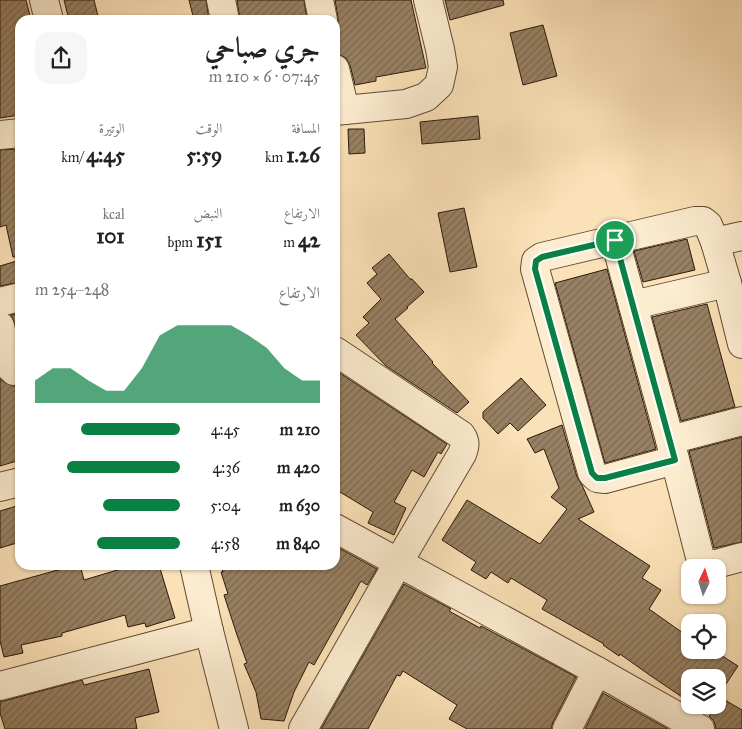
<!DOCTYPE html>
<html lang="ar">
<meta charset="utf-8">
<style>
:root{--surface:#fff;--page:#f6f6f6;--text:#222;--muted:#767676;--accent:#0b8043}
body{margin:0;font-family:"IM FELL Great Primer",Amiri,serif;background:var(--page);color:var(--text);direction:rtl;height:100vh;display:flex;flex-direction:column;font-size:19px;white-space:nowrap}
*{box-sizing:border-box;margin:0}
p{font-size:16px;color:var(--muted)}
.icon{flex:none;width:28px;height:28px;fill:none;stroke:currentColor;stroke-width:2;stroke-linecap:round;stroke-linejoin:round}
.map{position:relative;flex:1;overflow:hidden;direction:ltr}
.sheet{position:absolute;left:15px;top:15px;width:325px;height:555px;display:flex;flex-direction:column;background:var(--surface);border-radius:15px;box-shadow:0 1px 4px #0004;direction:rtl}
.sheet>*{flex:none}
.needle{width:32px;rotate:4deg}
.fabs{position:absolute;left:681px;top:559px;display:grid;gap:10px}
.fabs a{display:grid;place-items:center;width:45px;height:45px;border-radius:10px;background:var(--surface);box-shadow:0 1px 4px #0004;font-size:25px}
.pin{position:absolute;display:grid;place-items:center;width:42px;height:42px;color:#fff;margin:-21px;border:2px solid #fff;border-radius:50%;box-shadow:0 1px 5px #0007}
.round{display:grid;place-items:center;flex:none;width:52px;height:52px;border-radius:15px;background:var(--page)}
.head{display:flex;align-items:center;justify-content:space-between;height:85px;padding:0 20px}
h1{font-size:28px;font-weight:700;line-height:38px}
.figures{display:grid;grid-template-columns:repeat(3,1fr);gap:8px;height:85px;padding:5px 20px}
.figures div{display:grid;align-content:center}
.figures b{font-size:21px;font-weight:700}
.figures small{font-size:14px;font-weight:400}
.figures p{font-size:14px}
.chart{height:140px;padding:10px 20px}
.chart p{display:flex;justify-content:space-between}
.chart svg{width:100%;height:90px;margin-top:5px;fill:var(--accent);opacity:.7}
ul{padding:0 20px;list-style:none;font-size:16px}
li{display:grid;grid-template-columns:80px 60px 1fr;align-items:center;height:38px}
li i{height:12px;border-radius:6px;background:var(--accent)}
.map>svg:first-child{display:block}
.building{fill:url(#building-hatch);stroke:#2d180b}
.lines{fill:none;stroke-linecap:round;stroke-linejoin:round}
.minor-casing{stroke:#604a36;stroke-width:30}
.minor{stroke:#fcecd0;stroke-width:28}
.route-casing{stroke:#fff;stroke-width:10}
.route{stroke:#0b8043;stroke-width:6}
</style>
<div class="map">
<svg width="742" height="729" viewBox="0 0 742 729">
<defs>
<pattern id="building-hatch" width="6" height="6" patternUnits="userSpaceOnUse" patternTransform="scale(1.25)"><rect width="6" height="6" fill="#988164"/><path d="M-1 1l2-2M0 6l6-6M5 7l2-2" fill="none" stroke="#7c6951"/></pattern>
</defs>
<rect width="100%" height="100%" fill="#fbe1b7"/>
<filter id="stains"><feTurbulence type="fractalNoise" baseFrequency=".004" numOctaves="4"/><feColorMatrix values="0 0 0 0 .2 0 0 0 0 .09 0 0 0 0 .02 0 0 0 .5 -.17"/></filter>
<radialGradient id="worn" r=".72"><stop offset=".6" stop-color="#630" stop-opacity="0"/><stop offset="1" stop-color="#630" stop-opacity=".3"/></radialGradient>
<!-- building -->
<g class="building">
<polygon points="0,0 26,0 31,20 20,20 20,115 0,118"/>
<polygon points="64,0 94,0 99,20 69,20"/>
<polygon points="189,0 206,0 209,20 194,20"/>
<polygon points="237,0 304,0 307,20 240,20"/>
<polygon points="335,0 411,0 426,68 376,77 376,81 355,85 350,65 346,58 338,54 335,40 335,29 338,25 338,17"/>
<polygon points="445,0 503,0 504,5 450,20"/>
<polygon points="543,25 557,76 523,85 510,33"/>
<polygon points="478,116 480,139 422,144 420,122"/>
<polygon points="348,129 364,129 365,153 349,154"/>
<polygon points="20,149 20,257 13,257 6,225 0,227 0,150"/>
<polygon points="464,208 477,267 450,272 438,213"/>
<polygon points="687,239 695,270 643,282 634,251"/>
<polygon points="389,254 410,279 412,279 424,292 407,307 408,308 395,319 433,362 432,363 469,402 457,413 386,366 356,335 369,323 363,317 381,299 367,283 377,274 372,268"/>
<polygon points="20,260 20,282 0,286 0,266"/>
<polygon points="607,269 656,449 605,463 555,283"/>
<polygon points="707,304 735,407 681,421 652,317"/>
<polygon points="20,313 20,335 18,336 15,323 11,315"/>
<polygon points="335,370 447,444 441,454 438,452 424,477 412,470 394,502 406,508 394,535 368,523 373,512 335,489"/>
<polygon points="521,378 546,405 518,431 510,423 498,434 483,418 483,412"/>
<polygon points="0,379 4,382 13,386 20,387 20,460 0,466"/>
<polygon points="562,425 577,477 582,485 594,512 578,519 650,566 642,578 661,590 649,609 690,638 690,650 713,650 738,666 718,696 742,710 742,729 716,729 714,721 709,716 712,712 702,705 718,705 718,678 690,678 690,697 684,694 682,697 651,676 620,654 619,656 603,645 604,644 542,609 547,600 511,578 508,583 491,572 486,579 471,570 476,562 442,540 467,500 540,544 567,509 551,497 559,488 544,449 535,453 527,439"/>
<polygon points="742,437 742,542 714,548 689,451"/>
<polygon points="20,505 20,542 0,548 0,511"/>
<polygon points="335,546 377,569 367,585 361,581 314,665 309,662 294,692 284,721 261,719 256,692 244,664 247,663 237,635 224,595 228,594 221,572 223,572 221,565 335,565"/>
<polygon points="76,565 80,565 84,580 134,565 159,565 175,618 146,627 145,623 128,627 125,615 62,633 62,636 21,645 23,653 4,657 0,641 0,586"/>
<polygon points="404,584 451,609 449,611 480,628 481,626 576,677 553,722 551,729 467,729 449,719 457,705 403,671 400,676 397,675 368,729 321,729"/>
<polygon points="149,669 159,712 135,718 137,729 5,729 0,713 0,701 4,701 82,680 84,685"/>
<polygon points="603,693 668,729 585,729"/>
</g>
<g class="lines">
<defs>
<g id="minor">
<polyline points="44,0 49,20"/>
<polyline points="221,0 225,20"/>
<polyline points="319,0 323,20"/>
<polyline points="335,69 345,110"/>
<polyline points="335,111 406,104 426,97 439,85 443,67 440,49 428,0"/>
<polyline points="0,135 20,133"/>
<polyline points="615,240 670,440 700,557 705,564 716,564 742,557"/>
<polyline points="715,242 742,236"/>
<polyline points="0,302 20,297"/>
<polyline points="633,305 727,283"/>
<polyline points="0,326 9,366 14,371 20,371"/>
<polyline points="670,440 742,421"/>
<polyline points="675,460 605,479 597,478 592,473 535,269 536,261 542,257 695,221 703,221 708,225 715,242 727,283 742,344"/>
<polyline points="0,487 20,482"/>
<polyline points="335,528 597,671 700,729"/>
<polyline points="194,565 209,631 234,729"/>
<polyline points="0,686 209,631"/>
<path d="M 303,729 L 398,563 L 462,454 C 465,446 466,442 461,435 L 335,351"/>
<polyline points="567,729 597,671"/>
</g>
</defs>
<!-- minor casing -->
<use href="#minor" class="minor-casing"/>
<!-- minor -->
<use href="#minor" class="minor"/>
</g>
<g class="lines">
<defs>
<polygon id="route" points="615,240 675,460 605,478 597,478 592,473 535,269 536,261 542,257"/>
</defs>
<!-- route casing -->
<use href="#route" class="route-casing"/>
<!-- route -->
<use href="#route" class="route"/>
</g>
<rect width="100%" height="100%" filter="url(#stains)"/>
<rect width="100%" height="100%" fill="url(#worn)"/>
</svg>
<div class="fabs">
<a><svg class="needle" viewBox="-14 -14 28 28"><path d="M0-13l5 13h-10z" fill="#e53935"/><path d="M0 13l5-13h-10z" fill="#767676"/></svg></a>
<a><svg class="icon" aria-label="locate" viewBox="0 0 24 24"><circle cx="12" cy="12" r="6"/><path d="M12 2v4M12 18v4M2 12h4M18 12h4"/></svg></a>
<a><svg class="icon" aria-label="layers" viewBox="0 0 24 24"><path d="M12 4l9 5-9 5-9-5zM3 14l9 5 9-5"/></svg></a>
</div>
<div class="pin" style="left:615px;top:240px;background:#1e9e55"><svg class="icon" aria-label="arrive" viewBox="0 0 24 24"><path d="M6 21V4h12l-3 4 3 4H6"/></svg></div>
<section class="sheet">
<div class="head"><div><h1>جري صباحي</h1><p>07:45 · 6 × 210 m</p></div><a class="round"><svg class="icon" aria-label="share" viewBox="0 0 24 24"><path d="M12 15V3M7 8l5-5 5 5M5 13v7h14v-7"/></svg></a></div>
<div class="figures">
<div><p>المسافة</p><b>1.26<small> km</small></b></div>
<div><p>الوقت</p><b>5:59</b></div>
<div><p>الوتيرة</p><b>4:45<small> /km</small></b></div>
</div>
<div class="figures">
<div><p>الارتفاع</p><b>42<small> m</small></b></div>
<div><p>النبض</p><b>151<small> bpm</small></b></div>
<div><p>kcal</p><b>101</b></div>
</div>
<div class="chart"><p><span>الارتفاع</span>248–254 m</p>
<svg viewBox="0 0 160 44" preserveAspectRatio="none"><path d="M0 44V33L10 27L20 27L30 33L40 38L50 38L60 27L70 11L80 6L90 6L100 6L110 6L120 11L130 17L140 27L150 33L160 33V44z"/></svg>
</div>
<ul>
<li><b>210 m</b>4:45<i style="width:68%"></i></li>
<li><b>420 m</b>4:36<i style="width:78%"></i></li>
<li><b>630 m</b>5:04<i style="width:53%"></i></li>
<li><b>840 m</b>4:58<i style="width:57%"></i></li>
</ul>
</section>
</div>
